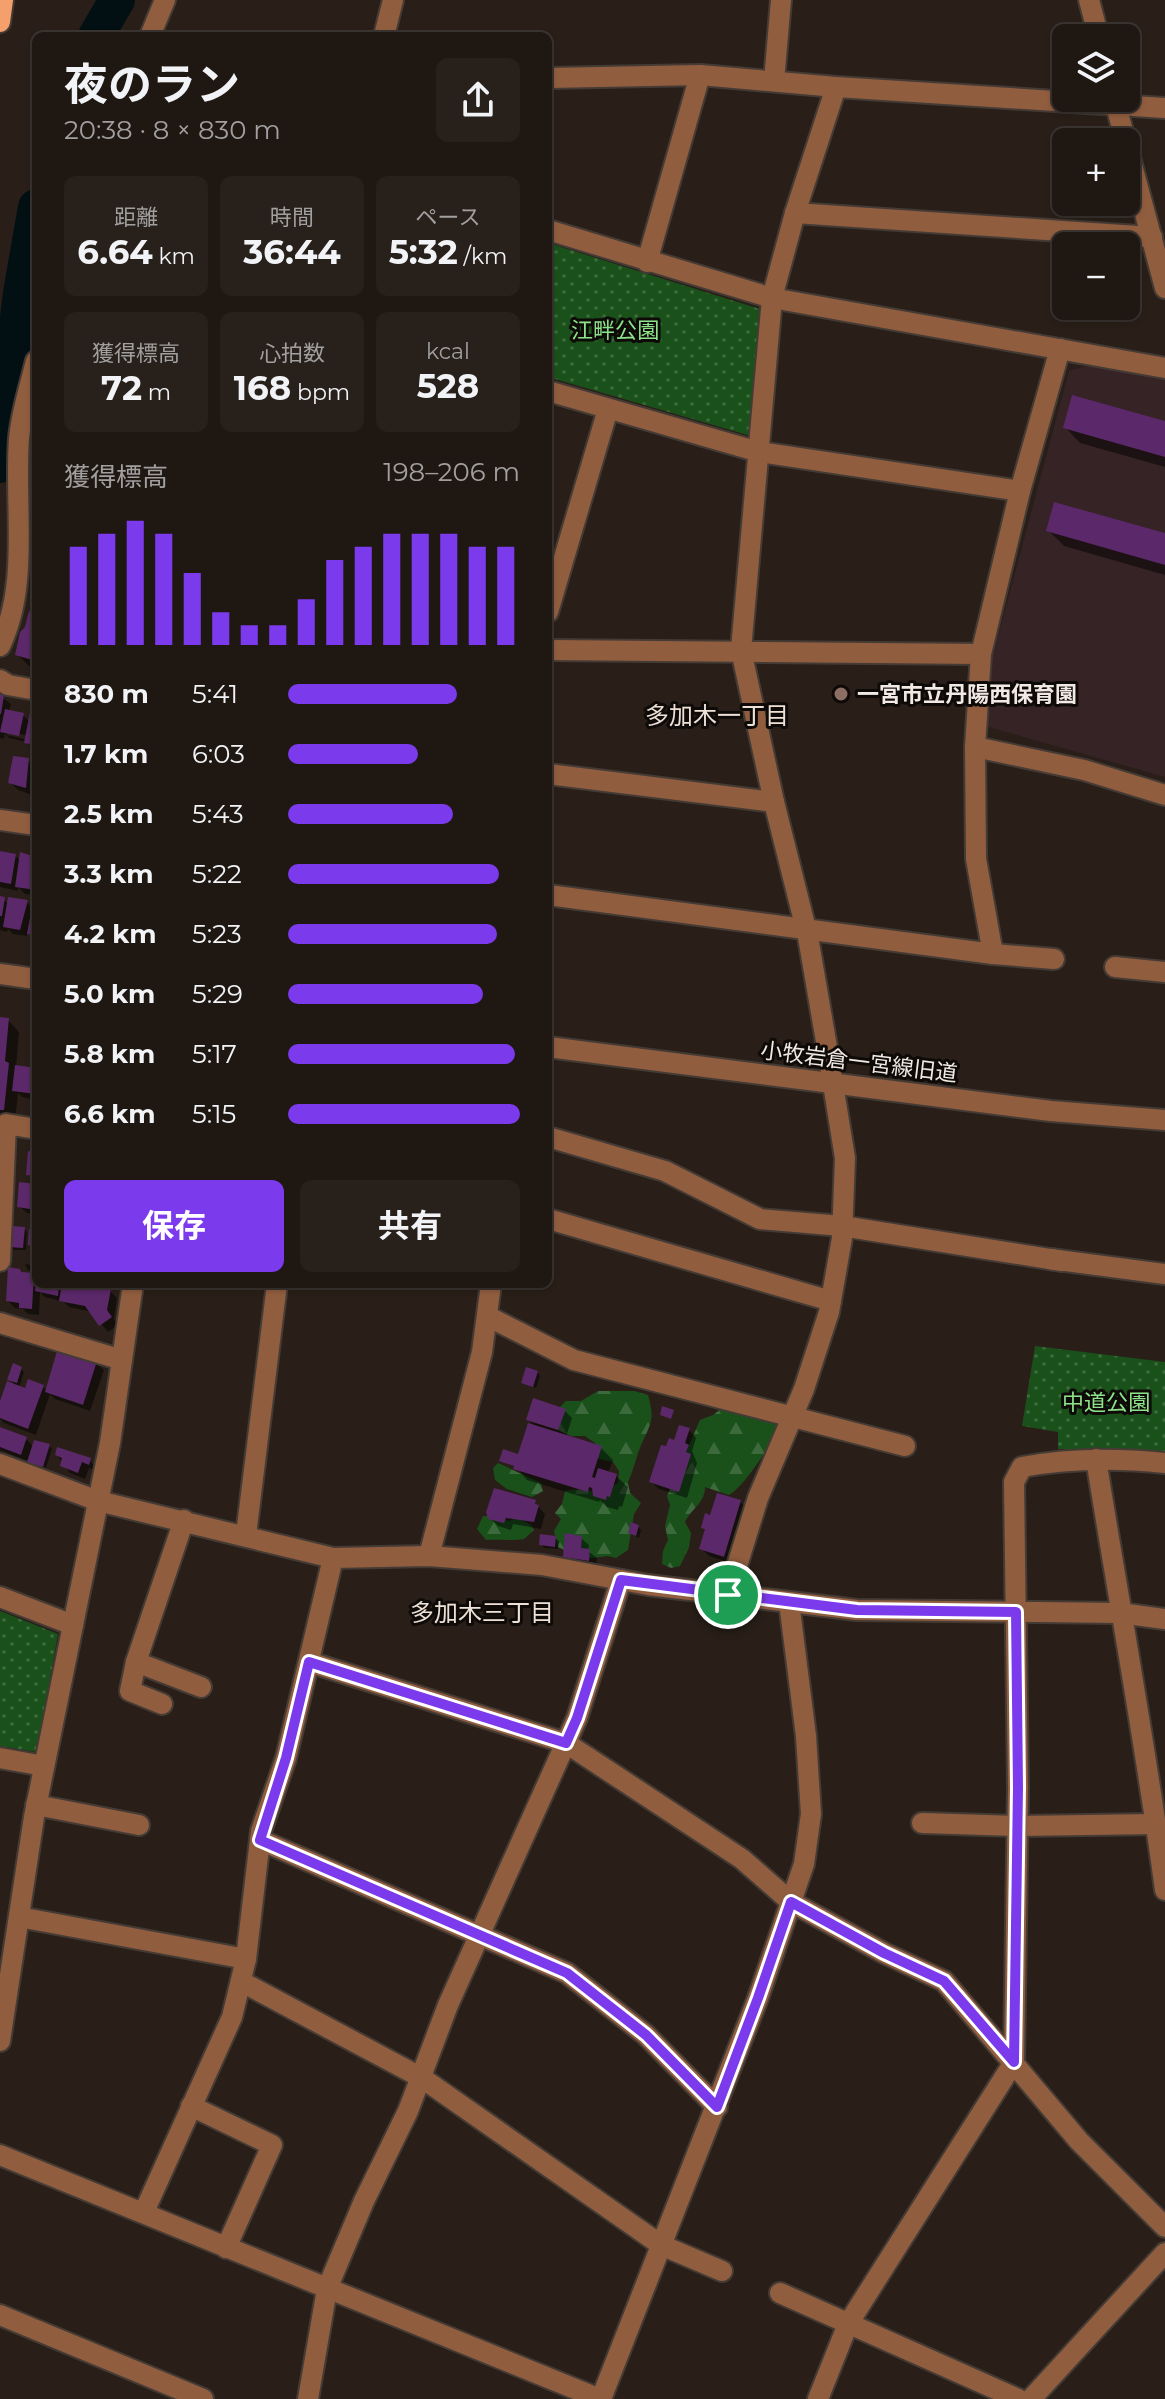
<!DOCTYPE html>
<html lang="ja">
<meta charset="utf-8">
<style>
:root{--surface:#1f1712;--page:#27201b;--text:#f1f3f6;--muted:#a19f9f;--line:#3c3632;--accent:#7c3aed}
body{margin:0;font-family:Montserrat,"Noto Sans JP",sans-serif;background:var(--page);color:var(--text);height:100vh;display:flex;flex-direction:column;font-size:30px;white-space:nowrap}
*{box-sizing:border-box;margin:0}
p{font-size:26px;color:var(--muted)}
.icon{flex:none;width:44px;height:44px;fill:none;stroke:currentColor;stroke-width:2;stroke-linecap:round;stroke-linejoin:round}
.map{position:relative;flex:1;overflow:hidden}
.side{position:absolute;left:32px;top:32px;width:520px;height:1256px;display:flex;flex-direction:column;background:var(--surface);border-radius:12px;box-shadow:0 2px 6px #0004,0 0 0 2px var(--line)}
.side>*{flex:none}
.fabs{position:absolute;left:1052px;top:24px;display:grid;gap:16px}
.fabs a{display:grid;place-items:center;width:88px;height:88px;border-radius:12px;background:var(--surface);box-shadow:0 2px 6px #0004,0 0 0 2px var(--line);font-size:40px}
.pin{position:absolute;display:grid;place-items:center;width:68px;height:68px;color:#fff;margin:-34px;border:4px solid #fff;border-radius:50%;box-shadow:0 2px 8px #0007}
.round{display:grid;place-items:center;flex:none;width:84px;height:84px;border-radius:12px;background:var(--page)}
.summary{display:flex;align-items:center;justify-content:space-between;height:136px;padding:0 32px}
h1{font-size:44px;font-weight:700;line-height:60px}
.stats{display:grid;grid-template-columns:repeat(3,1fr);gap:12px;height:136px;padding:8px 32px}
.stats div{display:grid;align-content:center;border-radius:12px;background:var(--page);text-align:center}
.stats b{font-size:34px;font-weight:700}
.stats small{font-size:22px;font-weight:400}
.stats p{font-size:22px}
.chart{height:224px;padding:16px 32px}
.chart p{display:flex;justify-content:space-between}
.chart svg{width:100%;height:144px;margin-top:8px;stroke:var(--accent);stroke-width:6}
.button{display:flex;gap:16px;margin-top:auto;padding:16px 32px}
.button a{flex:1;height:92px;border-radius:12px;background:var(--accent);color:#fff;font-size:32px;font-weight:700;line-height:92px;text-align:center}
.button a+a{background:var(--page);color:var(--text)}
ul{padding:0 32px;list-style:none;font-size:26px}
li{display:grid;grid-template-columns:128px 96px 1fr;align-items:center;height:60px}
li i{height:20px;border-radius:10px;background:var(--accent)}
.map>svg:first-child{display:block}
.education{fill:#362326}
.forest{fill:url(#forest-firs)}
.park{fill:url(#park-dots)}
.shadow{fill:#0007;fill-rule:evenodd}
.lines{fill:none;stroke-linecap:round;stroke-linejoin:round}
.river{stroke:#021014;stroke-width:36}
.building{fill:#5b2869}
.minor-casing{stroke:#453b35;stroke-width:24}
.major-casing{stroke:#453b35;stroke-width:24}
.minor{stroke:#915d3f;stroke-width:20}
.major{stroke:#f59f6d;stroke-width:20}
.route-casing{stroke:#fff;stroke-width:16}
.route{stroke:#7c3aed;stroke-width:10}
.education-dot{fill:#8d6e63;stroke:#0e0a07;stroke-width:3}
.labels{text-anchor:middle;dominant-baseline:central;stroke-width:6;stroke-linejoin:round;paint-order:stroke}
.park-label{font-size:22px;fill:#8ce38a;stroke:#0e0a07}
.poi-label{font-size:22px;font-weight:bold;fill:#f0e9e4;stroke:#0e0a07;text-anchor:start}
.street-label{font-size:22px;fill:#f0e9e4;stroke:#0e0a07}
.neighbourhood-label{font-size:24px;fill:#ede0d6;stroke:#0e0a07}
</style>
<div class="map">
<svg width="1165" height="2399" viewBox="0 0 1165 2399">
<defs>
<pattern id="forest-firs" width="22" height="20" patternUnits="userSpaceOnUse" patternTransform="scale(2)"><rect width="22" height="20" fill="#1a511b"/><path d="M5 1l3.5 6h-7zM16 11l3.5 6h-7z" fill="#3c6a3c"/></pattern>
<pattern id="park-dots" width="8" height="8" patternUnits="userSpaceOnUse" patternTransform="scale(2)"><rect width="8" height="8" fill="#1a511b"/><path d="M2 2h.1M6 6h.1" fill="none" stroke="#3c6a3c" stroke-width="1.8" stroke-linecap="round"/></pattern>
</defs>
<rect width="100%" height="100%" fill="#291f18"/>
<!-- education -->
<polygon class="education" points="1086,366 1165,378 1165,777 989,727 977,715 1069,371"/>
<!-- forest -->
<g class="forest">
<path d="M 598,1391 L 634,1391 L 648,1395 C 655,1420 651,1423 641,1445 C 636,1457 634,1469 628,1482 L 630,1493 L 641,1503 L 634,1514 L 628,1550 L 616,1558 L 608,1556 L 583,1559 L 558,1547 L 554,1531 L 561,1519 L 555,1513 L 562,1504 L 565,1491 C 591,1486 589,1499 618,1483 L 619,1471 L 613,1462 L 596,1458 L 595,1443 L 585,1436 L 571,1436 L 554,1428 L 558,1409 L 566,1401 L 581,1401 Z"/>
<path d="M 722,1408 C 742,1411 773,1409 779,1432 C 766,1449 746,1485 729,1495 L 705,1487 C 705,1503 691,1509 685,1522 L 691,1533 L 689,1547 L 680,1566 L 671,1568 L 662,1564 L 663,1551 L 668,1540 L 665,1526 L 670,1505 L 667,1496 L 700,1420 L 713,1415 Z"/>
<polygon points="498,1463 541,1483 543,1491 532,1497 507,1489 495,1480 493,1468"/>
<path d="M 483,1516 L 501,1517 L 508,1521 L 518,1518 L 531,1525 L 534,1530 L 524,1539 C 510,1541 499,1539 486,1540 L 477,1529 Z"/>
</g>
<!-- park -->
<g class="park">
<polygon points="548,243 760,309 751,436 548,377"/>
<polygon points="1035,1346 1165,1362 1165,1457 1121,1450 1058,1449 1058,1432 1022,1426"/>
<polygon points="0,1611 58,1634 37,1752 0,1746"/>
</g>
<!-- shadow -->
<g class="shadow">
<polygon points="1165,423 1165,467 1080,443 1065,427"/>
<polygon points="1048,530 1165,535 1165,575 1064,546"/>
<polygon points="36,615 36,668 29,666 17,654"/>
<path d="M 0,696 L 11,704 L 9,712 L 23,715 L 30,722 L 36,716 L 36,750 L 26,742 L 9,738 L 5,734 L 4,739 L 0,738 ZM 7,731 L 29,736 L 29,740 L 7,735 Z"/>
<polygon points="28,760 35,766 36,763 36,786 34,784 32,795 18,790 10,782"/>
<polygon points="0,853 15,856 21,861 36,859 36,895 25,894 18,887 18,891 0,887"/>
<polygon points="0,898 9,904 27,902 33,909 36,903 36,940 27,931 27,936 13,934 8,929 7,932 0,930"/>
<polygon points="0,1019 8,1020 19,1032 16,1068 36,1070 36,1100 22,1097 18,1093 15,1121 0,1118"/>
<polygon points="36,1186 36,1215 27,1213 19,1206"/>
<polygon points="24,1229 27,1232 26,1250 14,1250 11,1247"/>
<polygon points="25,1264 31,1265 34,1271 28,1270"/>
<polygon points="23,1274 33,1275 36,1284 110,1284 109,1290 117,1298 114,1319 118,1325 108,1332 92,1312 69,1307 64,1302 45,1297 40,1292 39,1315 28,1314 23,1309 15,1308 8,1301"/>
<polygon points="96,1363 104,1370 90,1411 55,1399 50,1394 36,1435 4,1423 0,1419 0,1407 17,1387 9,1379 21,1369 24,1372 19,1388 26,1390 43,1387 47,1391"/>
<polygon points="537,1372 540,1376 536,1388 523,1382"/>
<polygon points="564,1410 572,1418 566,1437 601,1448 613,1460 608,1473 616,1476 628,1487 622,1507 619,1506 618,1510 607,1507 600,1500 599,1502 527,1480 516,1467 501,1460 519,1458 536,1428 528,1419"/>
<polygon points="0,1430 26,1439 34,1447 49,1446 52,1449 46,1468 0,1450"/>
<polygon points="689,1430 696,1438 692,1451 697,1463 687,1498 659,1489 651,1482 668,1449"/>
<polygon points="57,1455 89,1460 97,1468 96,1471 89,1468 85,1479 70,1473"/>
<polygon points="534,1502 545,1514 541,1529 513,1524 511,1530 498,1526 490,1518"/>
<polygon points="740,1502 748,1509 731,1563 709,1556 701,1548 712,1517"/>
<polygon points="638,1527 641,1530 639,1538 630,1533"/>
<polygon points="555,1538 559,1541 558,1549 544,1548 541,1544"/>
<polygon points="581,1538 589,1545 588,1551 597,1558 596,1568 572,1563 565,1556"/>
</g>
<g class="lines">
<!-- river -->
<g class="river">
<polyline points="96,36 117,0"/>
<polyline points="0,465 21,293 36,207"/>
</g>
</g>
<!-- building -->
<g class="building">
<polygon points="1072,395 1165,421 1165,457 1063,428"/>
<polygon points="1054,502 1165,533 1165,565 1046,531"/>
<polygon points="29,611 36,613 36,661 15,655 20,632 25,627"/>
<polygon points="0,694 4,695 1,714 0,714"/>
<polygon points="5,709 24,713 19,736 0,732"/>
<polygon points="30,712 36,714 36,745 24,743"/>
<polygon points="13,756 29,758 26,788 8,783"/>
<polygon points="34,758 36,758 36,784 31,783"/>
<polygon points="0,851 16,854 11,884 0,882"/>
<polygon points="20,852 36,857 36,890 15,887"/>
<polygon points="0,896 5,897 2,916 0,916"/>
<polygon points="8,897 28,900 20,930 3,927"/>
<polygon points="33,901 36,901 36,935 27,934"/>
<polygon points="0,1017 9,1018 5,1061 9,1063 4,1110 0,1110"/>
<polygon points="15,1065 36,1068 36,1094 12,1091"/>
<polygon points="28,1151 36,1152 36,1176 26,1175"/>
<polygon points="19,1182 36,1184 36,1210 17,1207"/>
<polygon points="11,1226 25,1227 23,1248 9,1247"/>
<polygon points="29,1229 36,1230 36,1246 28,1245"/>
<polygon points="8,1267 20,1269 21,1272 34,1273 32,1309 19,1308 19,1303 6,1301"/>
<polygon points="36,1284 59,1284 58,1296 35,1291"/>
<polygon points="62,1284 111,1289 107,1310 112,1317 99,1326 85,1306 59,1301"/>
<polygon points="57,1351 97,1361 83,1405 45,1392"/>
<polygon points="13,1363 22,1367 17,1383 7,1380"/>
<polygon points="526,1367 538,1371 533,1387 521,1383"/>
<polygon points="28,1379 44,1385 28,1429 0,1418 0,1401 7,1381 25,1388"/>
<polygon points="533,1398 566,1409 558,1430 526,1420"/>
<polygon points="662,1406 674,1410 671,1419 660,1415"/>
<polygon points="528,1423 602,1446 592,1477 595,1478 598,1468 617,1474 610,1497 607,1496 606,1500 593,1496 592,1488 589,1487 588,1492 513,1469 514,1466 499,1461 503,1449 518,1454"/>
<polygon points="679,1425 690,1428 685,1443 689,1445 686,1452 691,1454 679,1492 649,1482 661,1445 666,1446 669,1438 674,1440"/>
<polygon points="0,1427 27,1437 21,1455 0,1447"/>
<polygon points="34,1440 50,1444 43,1467 27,1462"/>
<polygon points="57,1447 91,1458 89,1465 82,1462 78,1473 60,1466 62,1458 55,1455"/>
<polygon points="494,1488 536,1500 535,1504 539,1505 534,1522 506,1518 504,1523 488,1519 486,1512"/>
<polygon points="717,1493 741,1500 724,1557 699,1549 705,1529 701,1528 705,1513 710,1515"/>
<polygon points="631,1522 639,1525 636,1536 628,1533"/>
<polygon points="565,1533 582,1536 581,1548 590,1549 589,1561 563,1557"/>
<polygon points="540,1534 556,1536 555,1547 539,1545"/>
</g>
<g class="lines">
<defs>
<g id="minor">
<polyline points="1089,0 1099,38"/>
<polyline points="150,36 165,0"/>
<polyline points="384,36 393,0"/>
<polyline points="548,78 700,75 836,87 1165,108"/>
<polyline points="774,81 781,0"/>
<polyline points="1114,98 1165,288"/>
<polyline points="795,213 1152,237"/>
<polyline points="548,230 772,298 1165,368"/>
<polyline points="647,262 700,75"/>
<polyline points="548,391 759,452 1020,491"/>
<polyline points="548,612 608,409"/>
<path d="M 0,646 C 30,583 14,507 19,439 C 21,413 30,386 36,361"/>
<polyline points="548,650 981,654"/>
<polyline points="0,680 8,685 36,690"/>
<polyline points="975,747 1084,770 1165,795"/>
<polyline points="548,774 774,802"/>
<polyline points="0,820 36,825"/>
<polyline points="548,895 993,954 976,859 975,747 981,654 1020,491 1060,349"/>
<polyline points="993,954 1054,959"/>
<polyline points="1115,967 1165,972"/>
<polyline points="0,974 36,979"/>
<polyline points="548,1047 1051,1111 1165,1120"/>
<polyline points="548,1137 665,1171 760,1219 842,1226 1062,1261 1049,1259"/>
<polyline points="548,1219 831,1301"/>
<polyline points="1050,1259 1165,1274"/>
<polyline points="0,1261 6,1124 36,1129"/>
<polyline points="487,1316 574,1360 905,1446"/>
<polyline points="0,1323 122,1360"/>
<path d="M 1096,1459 C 1119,1603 1146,1746 1165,1890"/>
<polyline points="0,1464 98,1501 333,1558 429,1556 542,1565 648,1585 857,1610 1120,1613 1165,1619"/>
<polyline points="246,1535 277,1284"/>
<polyline points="429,1556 482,1352 491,1284"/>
<polyline points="728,1595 758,1498 804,1389 829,1312 842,1238 845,1158 827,1047 808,937 774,802 741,650 772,298 795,213 836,87"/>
<polyline points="0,1597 73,1625"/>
<polyline points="136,1662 201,1687"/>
<polyline points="309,1662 566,1743 742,1859 791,1902 884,1953 944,1981 1079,2141 1165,2227"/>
<polyline points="162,1704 130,1691 136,1662 184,1520"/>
<polyline points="0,1758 44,1766"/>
<polyline points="36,1805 139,1825"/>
<polyline points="922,1823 1017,1826 1156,1824"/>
<polyline points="260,1840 567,1973 646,2035 717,2107"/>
<polyline points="19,1917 246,1959"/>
<polyline points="242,1982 422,2078 661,2245 722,2271"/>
<polyline points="0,2041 34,1817 110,1443 133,1284"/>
<polyline points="191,2106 272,2145 226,2248"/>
<polyline points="0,2155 600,2399"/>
<polyline points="144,2212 232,2017 246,1959 261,1831 286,1758 333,1558"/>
<polyline points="780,2293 1018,2399"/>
<polyline points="0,2315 203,2399"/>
<polyline points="308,2399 327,2289 364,2201 408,2111 448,2005 577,1718 621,1580"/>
<polyline points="601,2399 758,1998 804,1864 811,1814 806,1736 789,1602"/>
<path d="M 818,2399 L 848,2324 L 1014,2062 L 1018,1787 L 1014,1482 L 1022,1467 C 1070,1458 1117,1458 1165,1463"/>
<polyline points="1031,2399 1165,2253"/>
</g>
<polyline id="major" points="0,22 3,0"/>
</defs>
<!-- minor casing -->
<use href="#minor" class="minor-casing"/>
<!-- major casing -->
<use href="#major" class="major-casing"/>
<!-- minor -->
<use href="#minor" class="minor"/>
<!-- major -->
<use href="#major" class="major"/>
</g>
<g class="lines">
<defs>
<polygon id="route" points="621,1580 857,1610 1016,1612 1018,1787 1014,2062 944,1981 884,1953 791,1902 758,1998 717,2107 646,2035 567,1973 260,1840 286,1758 309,1662 566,1743 577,1718"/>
</defs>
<!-- route casing -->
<use href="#route" class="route-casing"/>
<!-- route -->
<use href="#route" class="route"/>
</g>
<!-- markers -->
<circle class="education-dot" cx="841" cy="694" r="8"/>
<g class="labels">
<!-- park labels -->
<g class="park-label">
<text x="615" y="330">江畔公園</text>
<text x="1106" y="1402">中道公園</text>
</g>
<!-- poi labels -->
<g class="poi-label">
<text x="857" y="694">一宮市立丹陽西保育園</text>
</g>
<!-- street labels -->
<g class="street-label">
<text transform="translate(859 1062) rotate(7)">小牧岩倉一宮線旧道</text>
</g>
<!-- neighbourhood labels -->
<g class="neighbourhood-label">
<text x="717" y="715">多加木一丁目</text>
<text x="482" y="1612">多加木三丁目</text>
</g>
</g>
</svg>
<div class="fabs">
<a><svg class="icon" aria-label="layers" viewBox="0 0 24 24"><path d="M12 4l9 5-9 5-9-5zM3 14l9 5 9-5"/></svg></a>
<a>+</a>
<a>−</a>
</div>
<div class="pin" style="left:728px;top:1595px;background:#1e9e55"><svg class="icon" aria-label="arrive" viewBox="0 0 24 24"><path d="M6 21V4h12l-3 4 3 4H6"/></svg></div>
<section class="side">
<div class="summary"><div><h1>夜のラン</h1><p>20:38 · 8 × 830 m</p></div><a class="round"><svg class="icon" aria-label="share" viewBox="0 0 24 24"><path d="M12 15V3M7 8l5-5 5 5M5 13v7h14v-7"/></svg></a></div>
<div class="stats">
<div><p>距離</p><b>6.64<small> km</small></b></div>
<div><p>時間</p><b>36:44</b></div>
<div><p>ペース</p><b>5:32<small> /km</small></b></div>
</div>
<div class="stats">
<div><p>獲得標高</p><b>72<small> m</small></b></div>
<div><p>心拍数</p><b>168<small> bpm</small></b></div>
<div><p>kcal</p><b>528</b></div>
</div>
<div class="chart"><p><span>獲得標高</span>198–206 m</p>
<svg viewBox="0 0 160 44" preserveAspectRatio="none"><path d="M5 44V14M15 44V10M25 44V6M35 44V10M45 44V22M55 44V34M65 44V38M75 44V38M85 44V30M95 44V18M105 44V14M115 44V10M125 44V10M135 44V10M145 44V14M155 44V14"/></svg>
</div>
<ul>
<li><b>830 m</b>5:41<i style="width:73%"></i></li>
<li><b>1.7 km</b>6:03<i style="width:56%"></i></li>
<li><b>2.5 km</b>5:43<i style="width:71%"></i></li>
<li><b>3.3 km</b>5:22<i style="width:91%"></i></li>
<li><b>4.2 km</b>5:23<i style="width:90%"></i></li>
<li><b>5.0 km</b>5:29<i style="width:84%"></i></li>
<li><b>5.8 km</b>5:17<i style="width:98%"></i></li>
<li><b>6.6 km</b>5:15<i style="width:100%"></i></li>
</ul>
<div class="button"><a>保存</a><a>共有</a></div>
</section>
</div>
